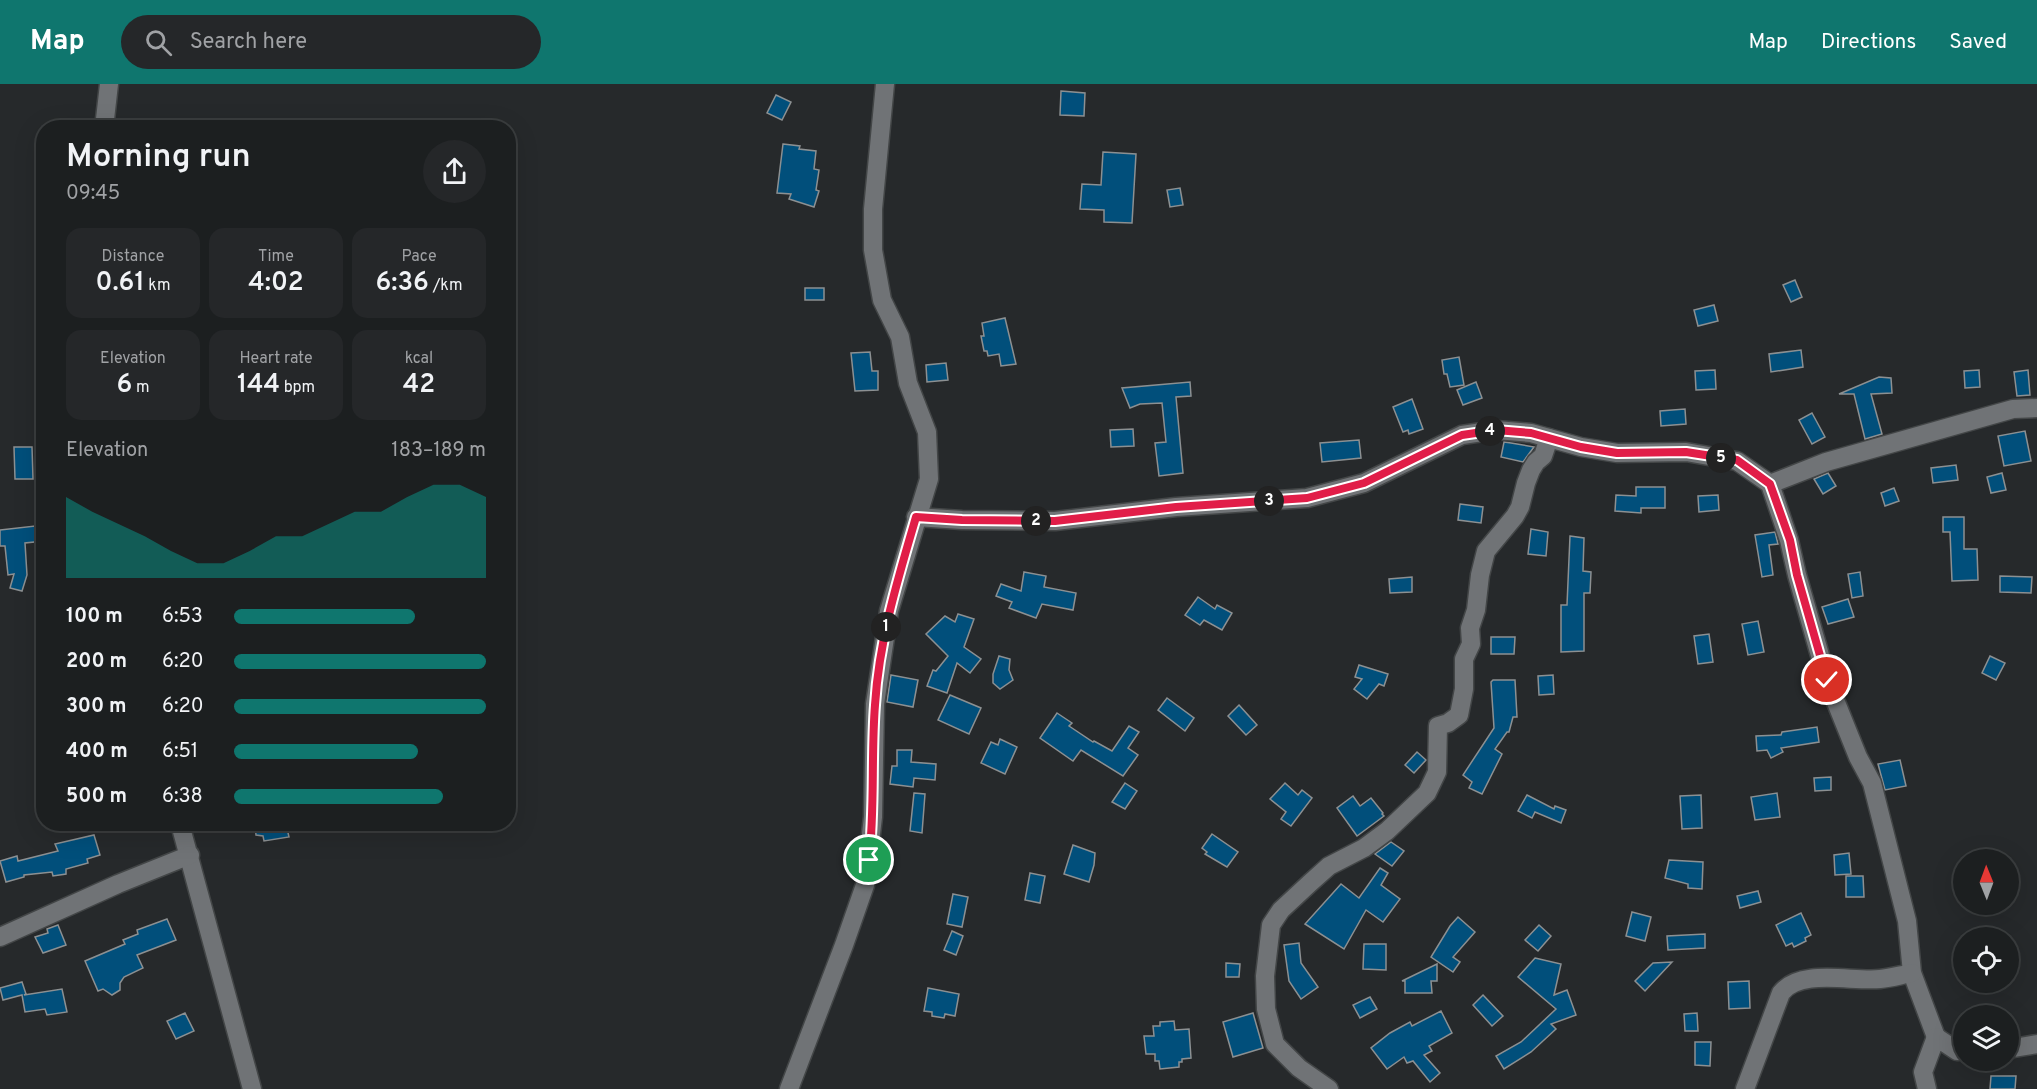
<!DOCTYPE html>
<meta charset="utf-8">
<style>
:root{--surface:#1c1f20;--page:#252729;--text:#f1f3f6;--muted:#a0a2a5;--line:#3a3d3e;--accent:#0f766e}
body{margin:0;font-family:Overpass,sans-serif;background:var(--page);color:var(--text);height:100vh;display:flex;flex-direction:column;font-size:22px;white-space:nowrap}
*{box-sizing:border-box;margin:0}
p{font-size:20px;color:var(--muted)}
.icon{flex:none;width:33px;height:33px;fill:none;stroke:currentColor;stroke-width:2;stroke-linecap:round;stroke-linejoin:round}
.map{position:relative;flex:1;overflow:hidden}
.panel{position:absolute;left:36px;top:36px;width:480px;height:711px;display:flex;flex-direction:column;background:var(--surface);border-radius:24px;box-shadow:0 6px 24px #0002,0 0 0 2px var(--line)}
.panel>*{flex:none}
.needle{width:39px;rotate:359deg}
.buttons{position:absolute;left:1953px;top:765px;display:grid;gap:12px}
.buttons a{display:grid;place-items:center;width:66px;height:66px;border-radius:50%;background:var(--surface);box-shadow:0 6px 24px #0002,0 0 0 2px var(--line);font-size:30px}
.pin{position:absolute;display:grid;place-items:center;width:51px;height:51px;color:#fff;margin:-26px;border:3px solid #fff;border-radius:50%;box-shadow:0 2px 6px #0007}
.km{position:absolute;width:30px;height:30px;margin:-15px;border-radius:50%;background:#222;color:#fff;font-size:16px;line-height:30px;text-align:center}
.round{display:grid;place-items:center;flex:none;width:63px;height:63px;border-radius:32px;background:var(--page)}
.overview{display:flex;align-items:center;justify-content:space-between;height:102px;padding:0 30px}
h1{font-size:33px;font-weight:600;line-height:45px}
.figures{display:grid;grid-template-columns:repeat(3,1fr);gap:9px;height:102px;padding:6px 30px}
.figures div{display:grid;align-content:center;border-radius:15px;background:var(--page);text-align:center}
.figures b{font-size:26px;font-weight:600}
.figures small{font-size:16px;font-weight:400}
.figures p{font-size:16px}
.chart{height:168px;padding:12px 30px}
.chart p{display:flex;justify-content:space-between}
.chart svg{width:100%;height:108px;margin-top:6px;fill:var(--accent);opacity:.7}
ul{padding:0 30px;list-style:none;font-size:20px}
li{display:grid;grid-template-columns:96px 72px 1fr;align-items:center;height:45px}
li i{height:15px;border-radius:8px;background:var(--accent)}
header{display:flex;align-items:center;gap:36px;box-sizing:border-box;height:84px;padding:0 30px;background:var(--accent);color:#fff}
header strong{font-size:28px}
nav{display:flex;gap:33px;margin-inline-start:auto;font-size:21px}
.search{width:420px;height:54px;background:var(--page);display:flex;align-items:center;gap:15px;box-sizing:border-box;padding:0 21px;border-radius:33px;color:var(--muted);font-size:22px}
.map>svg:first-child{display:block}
.building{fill:#014f7b;stroke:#8c9092;stroke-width:1.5}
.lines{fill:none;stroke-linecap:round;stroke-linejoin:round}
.minor-casing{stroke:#434647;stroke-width:21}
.minor{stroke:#707376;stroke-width:18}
.route-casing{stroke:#fff;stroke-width:12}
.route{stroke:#e11d48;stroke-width:8}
</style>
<header>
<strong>Map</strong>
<div class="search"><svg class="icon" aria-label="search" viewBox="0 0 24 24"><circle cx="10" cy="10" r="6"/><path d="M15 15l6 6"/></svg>Search here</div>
<nav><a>Map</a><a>Directions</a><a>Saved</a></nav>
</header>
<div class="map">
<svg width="2037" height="1005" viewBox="0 0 2037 1005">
<rect width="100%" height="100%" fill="#26292b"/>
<!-- building -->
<g class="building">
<polygon points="1061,7 1085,9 1084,32 1060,31"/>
<polygon points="776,11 791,18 782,36 767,29"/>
<polygon points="783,60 800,62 799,65 816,67 814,85 819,86 816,106 819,107 814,123 789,115 791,110 777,109"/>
<polygon points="1103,68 1136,70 1132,139 1104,138 1104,126 1080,125 1082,100 1101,101"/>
<polygon points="1180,104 1183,121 1170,123 1167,106"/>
<polygon points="1795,196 1802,213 1791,218 1783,201"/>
<rect x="805" y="204" width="19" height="12"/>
<polygon points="1714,221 1718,237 1698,242 1694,226"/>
<polygon points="1005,234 1016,280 1001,282 999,270 988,272 987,267 984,267 981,252 984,252 982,239"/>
<polygon points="1801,266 1803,283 1771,288 1769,270"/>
<polygon points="870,268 872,287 878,287 878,306 855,307 851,269"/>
<polygon points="1459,273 1464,301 1450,303 1447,290 1444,290 1442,276"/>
<polygon points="946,279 948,296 927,298 926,281"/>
<polygon points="1715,286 1716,305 1696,306 1695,287"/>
<polygon points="1979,286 1980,303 1965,304 1964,287"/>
<polygon points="2028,286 2030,311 2017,312 2014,288"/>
<polygon points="1879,293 1891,294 1892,309 1871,310 1882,350 1865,355 1854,310 1839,310"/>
<polygon points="1190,298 1191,312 1176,313 1183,389 1159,392 1155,359 1166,358 1162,319 1140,320 1130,324 1122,304"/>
<polygon points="1476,298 1482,314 1463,321 1457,306"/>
<polygon points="1412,315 1423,345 1409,350 1408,346 1403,348 1393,323"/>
<polygon points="1685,325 1686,340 1661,342 1660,327"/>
<polygon points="1812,329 1825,353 1812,360 1799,336"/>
<polygon points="1133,345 1134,362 1111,363 1110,346"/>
<polygon points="2025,347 2031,377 2004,382 1998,352"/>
<polygon points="1359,356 1361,374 1322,378 1320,359"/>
<polygon points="1504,358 1511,359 1534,363 1523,378 1501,373"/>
<polygon points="14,363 32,363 33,395 15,395"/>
<polygon points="1956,381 1958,396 1933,399 1931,384"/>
<polygon points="1828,389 1836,402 1823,410 1814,395"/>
<polygon points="2002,389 2006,406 1991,409 1987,393"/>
<polygon points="1636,403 1665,403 1665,424 1641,424 1641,429 1615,427 1616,411 1636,412"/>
<polygon points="1894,404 1899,417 1885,422 1881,409"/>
<polygon points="1718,411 1719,426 1699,428 1698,412"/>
<polygon points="1460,420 1483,423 1481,439 1458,436"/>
<polygon points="1943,433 1964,433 1964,465 1977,465 1978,496 1952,497 1950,448 1943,448"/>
<polygon points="44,441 44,457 25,459 27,491 22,507 10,504 14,490 8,491 5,462 0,462 0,446"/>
<polygon points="1531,445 1548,448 1546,472 1528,470"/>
<polygon points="1775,448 1778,460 1769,461 1773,491 1762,493 1755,451"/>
<polygon points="1570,452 1584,454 1583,487 1591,488 1590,509 1584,509 1584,567 1561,568 1561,521 1567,521"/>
<polygon points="1024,488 1046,492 1044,503 1076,509 1073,526 1042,520 1036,534 1009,524 1012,518 996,512 1001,500 1021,507"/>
<polygon points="1860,488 1863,512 1852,514 1848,490"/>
<polygon points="2000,492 2032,493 2031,509 2000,508"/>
<polygon points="1412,493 1412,508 1390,509 1389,495"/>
<polygon points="1198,513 1215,525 1217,521 1232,529 1222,546 1204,536 1200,541 1185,531"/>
<polygon points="1848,515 1854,533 1828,540 1822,523"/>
<polygon points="958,530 974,535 964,563 981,575 970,589 957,579 947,609 927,602 933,586 936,587 948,572 926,550 945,532 955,538"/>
<polygon points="1758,537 1764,568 1748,571 1742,540"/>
<polygon points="1709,550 1713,578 1698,580 1694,552"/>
<polygon points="1491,553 1515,553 1514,570 1491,570"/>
<polygon points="999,572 1010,575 1009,586 1013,596 1000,605 993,599 993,590"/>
<polygon points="1990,572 2005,579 1996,596 1982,589"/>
<polygon points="1359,581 1388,590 1384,602 1379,600 1367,615 1354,605 1362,595 1355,593"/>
<polygon points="891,591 918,596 913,623 887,618"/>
<polygon points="1553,591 1554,610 1539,611 1538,592"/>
<polygon points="1493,596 1515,596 1517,633 1513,633 1509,648 1507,648 1495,665 1502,670 1482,710 1469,704 1472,698 1463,691 1494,644 1491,598"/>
<polygon points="950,611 981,624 969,650 938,636"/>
<polygon points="1167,614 1194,634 1185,647 1158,626"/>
<polygon points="1239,621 1257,641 1246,651 1228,632"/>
<polygon points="1057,629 1072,639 1069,642 1093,658 1094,657 1112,667 1129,642 1139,648 1128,664 1138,671 1123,692 1081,666 1073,677 1040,654"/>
<polygon points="1817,643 1819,658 1781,664 1783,668 1771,674 1767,666 1757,667 1756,652 1781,651 1782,648"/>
<polygon points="1000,655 1017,663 1005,690 981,679 991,658 998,661"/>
<polygon points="897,666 912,666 911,678 936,680 935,696 914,694 913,703 890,700 892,682 897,682"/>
<polygon points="1417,668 1426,676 1414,689 1405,681"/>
<polygon points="1900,676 1906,702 1885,706 1878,680"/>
<polygon points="1831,693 1831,706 1815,707 1814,694"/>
<polygon points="1125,699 1137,707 1125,725 1112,718"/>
<polygon points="1285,699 1298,711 1302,706 1312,714 1291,742 1281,735 1286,728 1270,715"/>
<polygon points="914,709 925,710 922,749 910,747"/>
<polygon points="1777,709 1780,733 1755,736 1751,713"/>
<polygon points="1527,711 1554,725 1555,722 1566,726 1561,739 1535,728 1532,734 1518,727"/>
<polygon points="1701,711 1702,744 1682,745 1680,712"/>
<polygon points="1353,712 1360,722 1371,714 1383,729 1382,730 1384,732 1357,752 1337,724"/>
<polygon points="255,740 286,740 289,753 264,757 263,752 256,751"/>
<polygon points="1212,750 1238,768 1227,783 1205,770 1207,768 1202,764"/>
<polygon points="94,751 100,771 87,775 88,779 66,785 66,790 53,792 52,788 24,791 24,793 6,798 0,777 17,772 18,777 58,767 55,760"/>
<polygon points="1391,758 1404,767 1392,782 1375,770"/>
<polygon points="1073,761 1095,769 1094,781 1089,798 1064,790"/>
<polygon points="1849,769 1851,790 1835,791 1834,771"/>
<polygon points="1669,776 1703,778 1702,805 1688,804 1688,800 1665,794"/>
<polygon points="1380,784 1388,789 1381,801 1400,815 1383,838 1366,826 1344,865 1305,840 1341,800 1359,814"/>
<polygon points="1030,789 1045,792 1040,819 1025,816"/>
<polygon points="1846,792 1863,792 1864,813 1846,813"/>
<polygon points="1758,807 1761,818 1740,824 1737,812"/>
<polygon points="953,810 968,813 962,843 947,840"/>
<polygon points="1632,828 1651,833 1645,857 1626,852"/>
<polygon points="1801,829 1811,851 1805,854 1806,857 1794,863 1792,859 1786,862 1776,841"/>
<polygon points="1458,833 1475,848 1453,873 1460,878 1453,888 1431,873 1450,842"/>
<polygon points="167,835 176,856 137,871 143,884 124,893 120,899 120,906 112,911 103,905 98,907 85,877 125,860 123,856 138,850 137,846"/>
<polygon points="58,841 66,861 43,869 35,853 48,849 47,845"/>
<polygon points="1539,841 1551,852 1538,867 1525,856"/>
<polygon points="952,847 963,852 956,871 944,866"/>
<polygon points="1705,850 1705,864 1668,866 1667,852"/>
<polygon points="1299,859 1301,879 1318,903 1301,915 1289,897 1284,861"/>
<polygon points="1364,860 1386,860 1386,886 1363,885"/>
<polygon points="1535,874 1561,880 1554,911 1567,906 1576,931 1551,940 1556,945 1531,968 1504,985 1496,972 1521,958 1556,925 1518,893"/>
<polygon points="1672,878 1645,907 1635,897 1653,879"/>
<polygon points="1226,879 1240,880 1239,893 1226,893"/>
<polygon points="1437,880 1437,897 1431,897 1432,909 1405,909 1405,897 1402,897"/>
<polygon points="1749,897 1750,924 1729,925 1728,898"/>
<polygon points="22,898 26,910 24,911 62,905 67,928 47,931 45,925 25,928 22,911 3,916 0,904"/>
<polygon points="928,904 959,910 955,932 945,930 944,934 932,932 932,928 924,927"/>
<polygon points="1483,911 1503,932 1492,942 1473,921"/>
<polygon points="1370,913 1377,925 1360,934 1353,921"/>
<polygon points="1441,927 1452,949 1429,962 1432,967 1424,971 1440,989 1430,998 1413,977 1407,979 1404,973 1387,985 1371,964 1390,949 1410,938 1412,942"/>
<polygon points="185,929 194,947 176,955 167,937"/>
<polygon points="1253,929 1263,964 1233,973 1223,938"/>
<polygon points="1697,929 1698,947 1685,947 1684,930"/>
<polygon points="1174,937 1175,946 1189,945 1191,974 1182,975 1182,978 1179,978 1179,983 1160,985 1159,977 1155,977 1155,970 1146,970 1144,952 1154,952 1153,942 1160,942 1160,938"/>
<polygon points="1695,958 1711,958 1710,982 1695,981"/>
<polygon points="1991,992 2016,992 2015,1005 1990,1005"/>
</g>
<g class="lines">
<defs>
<g id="minor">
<polyline points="104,44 109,0"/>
<polyline points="1770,400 1826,378 2013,325 2037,324"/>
<polyline points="916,433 962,436 1055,437 1176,423 1307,414 1364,399 1462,351 1496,346 1531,349 1581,363 1617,369 1686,368 1737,377 1770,400 1789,456 1797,491 1827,596 1858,673 1872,699 1907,837 1912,889 1936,953"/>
<polyline points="180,740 252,1005"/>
<polyline points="0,853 118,800 190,771"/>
<polyline points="2008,965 2037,960"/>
<polyline points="789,1005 844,861 865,801 873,733 875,620 889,527 929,395 927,348 908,299 900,253 882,216 873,166 873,125 885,0"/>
<polyline points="1329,1005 1299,984 1275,960 1266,925 1265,892 1271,841 1281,826 1310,799 1329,782 1364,764 1387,747 1427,709 1437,688 1438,642 1448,639 1459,631 1464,605 1464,575 1471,560 1470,544 1476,526 1480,491 1486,467 1515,432 1520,423 1526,399 1531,386 1536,378 1543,372 1549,354"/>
<path d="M 1745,1005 L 1781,909 C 1800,884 1852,898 1880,895 C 1891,894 1901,891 1912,889"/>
<polyline points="1927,1005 1923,988 1936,953 1957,967 1964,966"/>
</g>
</defs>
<!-- minor casing -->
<use href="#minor" class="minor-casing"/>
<!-- minor -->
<use href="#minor" class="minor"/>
</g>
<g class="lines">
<defs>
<path id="route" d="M 869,776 C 875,725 871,672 875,621 C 879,556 898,494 916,433 L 962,436 L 1055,437 L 1176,423 L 1307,414 L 1364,399 L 1462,351 L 1496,346 L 1531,349 L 1581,363 L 1617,369 L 1686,368 L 1737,376 L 1770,400 L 1790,456 L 1797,491 L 1827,596"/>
</defs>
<!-- route casing -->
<use href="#route" class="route-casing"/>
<!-- route -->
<use href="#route" class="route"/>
</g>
</svg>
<div class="buttons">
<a><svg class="needle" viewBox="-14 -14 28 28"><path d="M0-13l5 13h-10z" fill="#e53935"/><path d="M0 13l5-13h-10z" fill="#a0a2a5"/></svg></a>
<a><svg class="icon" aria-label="locate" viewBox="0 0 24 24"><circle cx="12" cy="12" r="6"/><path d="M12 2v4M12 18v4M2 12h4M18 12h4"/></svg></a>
<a><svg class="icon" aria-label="layers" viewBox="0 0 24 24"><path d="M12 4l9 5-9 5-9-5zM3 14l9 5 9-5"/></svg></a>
</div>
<div class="pin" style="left:869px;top:776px;background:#1e9e55"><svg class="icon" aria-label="arrive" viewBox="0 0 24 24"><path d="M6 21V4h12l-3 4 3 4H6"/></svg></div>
<div class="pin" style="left:1827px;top:596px;background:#d93025"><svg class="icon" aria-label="check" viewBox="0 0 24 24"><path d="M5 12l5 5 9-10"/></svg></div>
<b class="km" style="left:886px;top:543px">1</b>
<b class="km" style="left:1036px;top:437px">2</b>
<b class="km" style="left:1269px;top:417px">3</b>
<b class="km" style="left:1490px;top:347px">4</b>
<b class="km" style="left:1721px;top:374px">5</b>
<section class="panel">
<div class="overview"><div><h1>Morning run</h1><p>09:45</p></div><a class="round"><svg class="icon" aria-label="share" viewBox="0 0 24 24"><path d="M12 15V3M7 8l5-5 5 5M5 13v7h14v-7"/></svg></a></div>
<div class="figures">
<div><p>Distance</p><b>0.61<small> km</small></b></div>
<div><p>Time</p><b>4:02</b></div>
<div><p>Pace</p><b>6:36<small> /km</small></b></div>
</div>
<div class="figures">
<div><p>Elevation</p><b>6<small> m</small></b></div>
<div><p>Heart rate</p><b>144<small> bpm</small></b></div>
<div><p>kcal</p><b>42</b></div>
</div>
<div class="chart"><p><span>Elevation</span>183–189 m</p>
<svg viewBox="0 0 160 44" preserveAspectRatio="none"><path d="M0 44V11L10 17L20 22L30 27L40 33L50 38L60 38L70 33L80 27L90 27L100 22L110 17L120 17L130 11L140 6L150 6L160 11V44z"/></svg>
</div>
<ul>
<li><b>100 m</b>6:53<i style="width:72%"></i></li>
<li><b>200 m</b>6:20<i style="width:100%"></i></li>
<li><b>300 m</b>6:20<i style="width:100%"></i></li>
<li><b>400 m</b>6:51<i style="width:73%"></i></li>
<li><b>500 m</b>6:38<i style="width:83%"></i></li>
</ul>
</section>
</div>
